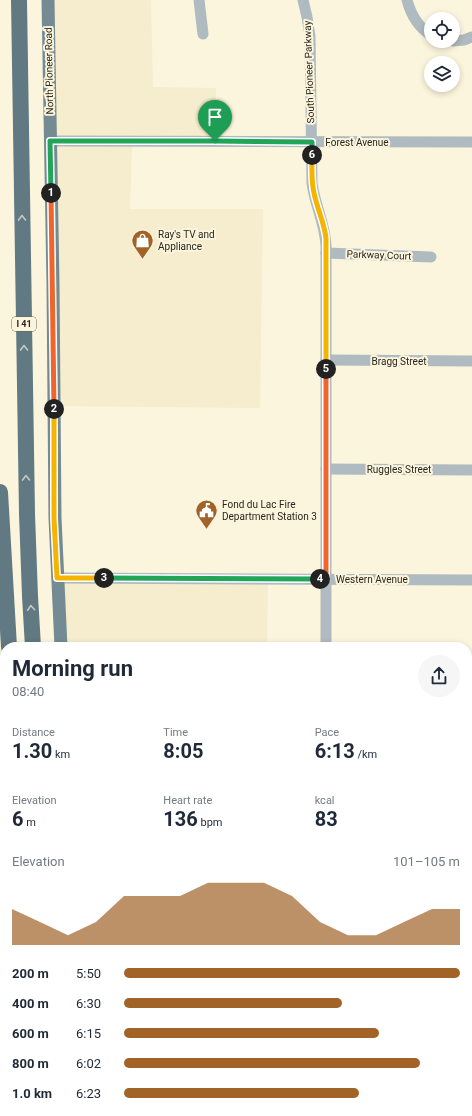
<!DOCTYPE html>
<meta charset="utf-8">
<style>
:root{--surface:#fff;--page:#f6f6f7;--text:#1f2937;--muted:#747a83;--accent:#a16328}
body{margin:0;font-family:Roboto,sans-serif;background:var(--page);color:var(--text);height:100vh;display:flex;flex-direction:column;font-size:15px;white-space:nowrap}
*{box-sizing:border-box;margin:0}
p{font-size:13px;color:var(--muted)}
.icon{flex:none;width:22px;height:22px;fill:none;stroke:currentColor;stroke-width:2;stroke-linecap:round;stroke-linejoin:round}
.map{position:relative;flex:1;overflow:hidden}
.sheet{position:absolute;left:0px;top:642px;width:472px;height:474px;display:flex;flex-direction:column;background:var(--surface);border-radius:16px 16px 0 0;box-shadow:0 2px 6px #0003}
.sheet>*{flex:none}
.controls{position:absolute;left:424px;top:12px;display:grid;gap:8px}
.controls a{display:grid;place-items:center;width:36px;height:36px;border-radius:50%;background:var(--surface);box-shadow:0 2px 6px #0003;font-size:20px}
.pin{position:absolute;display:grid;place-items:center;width:34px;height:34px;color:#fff;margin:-41px -17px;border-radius:50% 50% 50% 0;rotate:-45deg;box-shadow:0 0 4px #0007}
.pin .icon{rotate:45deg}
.km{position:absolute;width:20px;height:20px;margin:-10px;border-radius:50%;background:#222;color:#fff;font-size:11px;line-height:20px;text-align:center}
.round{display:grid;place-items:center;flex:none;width:42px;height:42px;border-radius:21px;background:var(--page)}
.head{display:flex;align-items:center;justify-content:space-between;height:68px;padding:0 12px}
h1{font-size:22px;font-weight:700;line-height:30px}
.stats{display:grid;grid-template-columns:repeat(3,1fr);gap:6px;height:68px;padding:4px 12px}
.stats div{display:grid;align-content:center}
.stats b{font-size:20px;font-weight:700}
.stats small{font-size:11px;font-weight:400}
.stats p{font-size:11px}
.chart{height:112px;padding:8px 12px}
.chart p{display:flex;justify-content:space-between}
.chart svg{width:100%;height:72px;margin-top:4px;fill:var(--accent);opacity:.7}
ul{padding:0 12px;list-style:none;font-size:13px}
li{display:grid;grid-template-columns:64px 48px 1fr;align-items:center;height:30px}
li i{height:10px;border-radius:5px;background:var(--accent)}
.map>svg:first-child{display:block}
.built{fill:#f5edcd}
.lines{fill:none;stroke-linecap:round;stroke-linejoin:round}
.minor{stroke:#afbbc0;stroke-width:11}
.major{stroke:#758b93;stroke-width:13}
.highway{stroke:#607982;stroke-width:16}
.oneway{stroke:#c5cabd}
.split-1-casing{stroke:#fff;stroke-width:8}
.split-2-casing{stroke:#fff;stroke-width:8}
.split-3-casing{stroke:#fff;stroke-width:8}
.split-4-casing{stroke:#fff;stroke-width:8}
.split-5-casing{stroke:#fff;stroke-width:8}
.split-6-casing{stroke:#fff;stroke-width:8}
.split-7-casing{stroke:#fff;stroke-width:8}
.split-1{stroke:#22a559;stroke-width:5}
.split-2{stroke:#f0652b;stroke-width:5}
.split-3{stroke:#f5b400;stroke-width:5}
.split-4{stroke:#22a559;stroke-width:5}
.split-5{stroke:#f0652b;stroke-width:5}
.split-6{stroke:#f5b400;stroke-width:5}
.split-7{stroke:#22a559;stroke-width:5}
.labels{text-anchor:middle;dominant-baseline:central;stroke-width:4;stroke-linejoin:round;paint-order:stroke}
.shield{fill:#fcf5dd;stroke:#686457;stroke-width:1}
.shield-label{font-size:9px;font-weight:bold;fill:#29261d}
.street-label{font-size:10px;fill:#29261d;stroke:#fcf5dd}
.poi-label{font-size:10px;fill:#29261d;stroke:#fcf5dd;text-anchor:start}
</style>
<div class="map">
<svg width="472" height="1116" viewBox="0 0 472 1116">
<rect width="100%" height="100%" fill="#fcf5dd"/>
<!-- built -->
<g class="built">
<polygon points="48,0 151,0 153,87 216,88 215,141 132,141 130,209 263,209 260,408 54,406"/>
<polygon points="57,578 268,579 267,647 61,647"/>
<polygon points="0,908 5,937 5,1111 49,1111 50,1116 0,1116"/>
<polygon points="127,1111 224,1111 224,1116 128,1116"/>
</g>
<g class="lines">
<!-- minor -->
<g class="minor">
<polyline points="199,0 203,34"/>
<path d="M 303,0 L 307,17 L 310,36 L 312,183 C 315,206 325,223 326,246 L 326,647"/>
<path d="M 407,0 C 411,15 418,27 431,35"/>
<polyline points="453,41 464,40 472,37"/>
<polyline points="51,141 472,142"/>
<polyline points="326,253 431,257"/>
<polyline points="326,360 472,361"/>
<polyline points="326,469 472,470"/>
<polyline points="57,578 472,580"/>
<polyline points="467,683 472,683"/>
<polyline points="467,768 472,775"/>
<polyline points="0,1014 5,1014"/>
<polyline points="467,1018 472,1018"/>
<polyline points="297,1111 302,1115"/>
</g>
<!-- major -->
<g class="major">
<polyline points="48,0 53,284 55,518 61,647"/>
<polyline points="0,859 5,892"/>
<polyline points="49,1111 50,1116"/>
<polyline points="127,1111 128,1116"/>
</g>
<!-- highway -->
<g class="highway">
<polyline points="19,0 27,514 30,596 33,647"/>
<polyline points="0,492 9,647"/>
<polyline points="74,1111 75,1116"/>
<polyline points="99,1111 100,1116"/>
</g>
</g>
<!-- one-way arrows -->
<defs><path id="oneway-chevron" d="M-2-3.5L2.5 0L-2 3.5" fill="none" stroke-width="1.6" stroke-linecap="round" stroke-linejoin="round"/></defs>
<g class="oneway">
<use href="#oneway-chevron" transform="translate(22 218) rotate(-91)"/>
<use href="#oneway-chevron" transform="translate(24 348) rotate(-91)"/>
<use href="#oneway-chevron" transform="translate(26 478) rotate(-91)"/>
<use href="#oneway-chevron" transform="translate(31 608) rotate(-94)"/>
</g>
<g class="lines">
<defs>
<polyline id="split-1" points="51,193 50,141 215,141"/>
<polyline id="split-2" points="51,193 54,409"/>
<polyline id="split-3" points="54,409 54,518 57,578 104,578"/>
<polyline id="split-4" points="104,578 320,579"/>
<polyline id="split-5" points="320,579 326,579 326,369"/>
<path id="split-6" d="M 312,155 C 312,168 311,180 314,193 C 317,208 324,222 326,238 L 326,369"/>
<polyline id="split-7" points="215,141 312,142 312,155"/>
</defs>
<!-- split-1 casing -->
<use href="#split-1" class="split-1-casing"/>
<!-- split-2 casing -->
<use href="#split-2" class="split-2-casing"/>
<!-- split-3 casing -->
<use href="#split-3" class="split-3-casing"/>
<!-- split-4 casing -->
<use href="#split-4" class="split-4-casing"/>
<!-- split-5 casing -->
<use href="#split-5" class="split-5-casing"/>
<!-- split-6 casing -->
<use href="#split-6" class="split-6-casing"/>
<!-- split-7 casing -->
<use href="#split-7" class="split-7-casing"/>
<!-- split-1 -->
<use href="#split-1" class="split-1"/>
<!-- split-2 -->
<use href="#split-2" class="split-2"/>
<!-- split-3 -->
<use href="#split-3" class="split-3"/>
<!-- split-4 -->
<use href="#split-4" class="split-4"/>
<!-- split-5 -->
<use href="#split-5" class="split-5"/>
<!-- split-6 -->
<use href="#split-6" class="split-6"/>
<!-- split-7 -->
<use href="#split-7" class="split-7"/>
</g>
<!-- icons -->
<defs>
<symbol id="shop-pin" viewBox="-11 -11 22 30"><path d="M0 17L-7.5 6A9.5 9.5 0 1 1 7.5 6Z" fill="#a16328" stroke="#fcf5dd"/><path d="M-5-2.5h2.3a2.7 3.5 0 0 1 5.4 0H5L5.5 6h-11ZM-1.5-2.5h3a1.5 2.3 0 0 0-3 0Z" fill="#fff"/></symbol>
<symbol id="civic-pin" viewBox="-11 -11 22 30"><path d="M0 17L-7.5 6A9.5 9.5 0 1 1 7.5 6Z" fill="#a16328" stroke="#fcf5dd"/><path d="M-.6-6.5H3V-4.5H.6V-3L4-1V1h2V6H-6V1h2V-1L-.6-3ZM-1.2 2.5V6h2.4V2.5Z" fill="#fff"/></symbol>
</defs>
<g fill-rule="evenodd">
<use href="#shop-pin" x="130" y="228" width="25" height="34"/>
<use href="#civic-pin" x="194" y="498" width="25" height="34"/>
</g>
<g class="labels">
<!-- shield labels -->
<rect class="shield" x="12" y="317" width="24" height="14" rx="3"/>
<g class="shield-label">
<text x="24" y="324">I 41</text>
</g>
<!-- street labels -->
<g class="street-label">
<text transform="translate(49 71) rotate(-91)">North Pioneer Road</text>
<text transform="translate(309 72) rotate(-92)">South Pioneer Parkway</text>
<text x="357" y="142">Forest Avenue</text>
<text transform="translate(379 255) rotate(2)">Parkway Court</text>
<text x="399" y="361">Bragg Street</text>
<text x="399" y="469">Ruggles Street</text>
<text x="372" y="579">Western Avenue</text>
</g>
<!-- poi labels -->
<g class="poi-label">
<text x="158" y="234">Ray's TV and<tspan x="158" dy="12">Appliance</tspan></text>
<text x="222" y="504">Fond du Lac Fire<tspan x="222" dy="12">Department Station 3</tspan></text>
</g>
</g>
</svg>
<div class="controls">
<a><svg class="icon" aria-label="locate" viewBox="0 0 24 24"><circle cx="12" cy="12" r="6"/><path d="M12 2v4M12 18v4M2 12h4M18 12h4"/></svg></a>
<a><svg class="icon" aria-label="layers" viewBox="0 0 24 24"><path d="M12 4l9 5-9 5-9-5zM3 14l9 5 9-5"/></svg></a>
</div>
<div class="pin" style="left:215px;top:141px;background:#1e9e55"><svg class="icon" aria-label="arrive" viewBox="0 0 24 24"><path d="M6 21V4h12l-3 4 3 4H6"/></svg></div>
<b class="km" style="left:51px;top:193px">1</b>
<b class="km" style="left:54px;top:409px">2</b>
<b class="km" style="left:104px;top:578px">3</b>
<b class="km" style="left:320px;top:579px">4</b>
<b class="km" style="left:326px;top:369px">5</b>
<b class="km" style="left:312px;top:155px">6</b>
<section class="sheet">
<div class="head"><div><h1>Morning run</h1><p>08:40</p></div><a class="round"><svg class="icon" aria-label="share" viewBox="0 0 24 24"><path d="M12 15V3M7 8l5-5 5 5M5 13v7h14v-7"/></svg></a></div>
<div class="stats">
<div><p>Distance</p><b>1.30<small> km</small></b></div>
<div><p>Time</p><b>8:05</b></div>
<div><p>Pace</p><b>6:13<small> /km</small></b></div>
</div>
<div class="stats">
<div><p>Elevation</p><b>6<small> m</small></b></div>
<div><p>Heart rate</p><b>136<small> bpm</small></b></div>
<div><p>kcal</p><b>83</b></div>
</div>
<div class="chart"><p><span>Elevation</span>101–105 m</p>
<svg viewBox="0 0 160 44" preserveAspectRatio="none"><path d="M0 44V22L10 30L20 38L30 30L40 14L50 14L60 14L70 6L80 6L90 6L100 14L110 30L120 38L130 38L140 30L150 22L160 22V44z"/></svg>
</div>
<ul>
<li><b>200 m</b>5:50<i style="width:100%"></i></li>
<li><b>400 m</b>6:30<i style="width:65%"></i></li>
<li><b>600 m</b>6:15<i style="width:76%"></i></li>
<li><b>800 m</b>6:02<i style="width:88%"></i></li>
<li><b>1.0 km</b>6:23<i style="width:70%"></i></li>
</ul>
</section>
</div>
